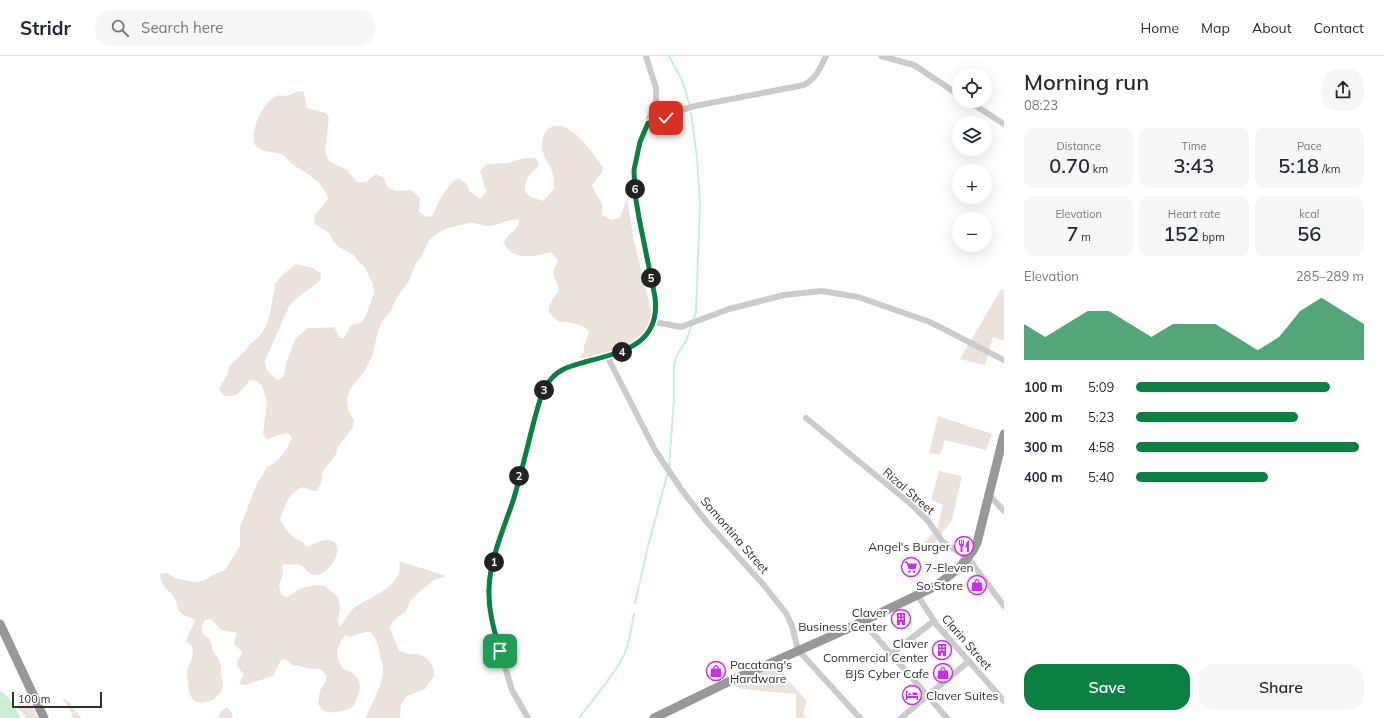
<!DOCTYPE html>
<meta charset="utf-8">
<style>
:root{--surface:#fff;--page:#f6f6f7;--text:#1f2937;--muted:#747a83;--line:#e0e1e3;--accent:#0b8043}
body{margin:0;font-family:Mulish,sans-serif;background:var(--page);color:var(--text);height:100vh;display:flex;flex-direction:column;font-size:15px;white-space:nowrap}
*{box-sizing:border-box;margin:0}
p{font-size:13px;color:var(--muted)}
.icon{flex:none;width:22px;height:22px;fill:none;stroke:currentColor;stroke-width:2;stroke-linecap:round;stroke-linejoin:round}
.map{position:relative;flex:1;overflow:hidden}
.sheet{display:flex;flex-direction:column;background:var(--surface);width:380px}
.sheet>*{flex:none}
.fabs{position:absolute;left:952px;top:12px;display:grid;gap:8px}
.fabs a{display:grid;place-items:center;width:40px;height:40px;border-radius:50%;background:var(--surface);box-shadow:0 4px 16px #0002;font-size:20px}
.scale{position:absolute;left:12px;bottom:10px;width:90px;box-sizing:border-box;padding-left:4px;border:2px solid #313131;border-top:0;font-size:11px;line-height:14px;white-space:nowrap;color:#313131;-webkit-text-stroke:3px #fff;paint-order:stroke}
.pin{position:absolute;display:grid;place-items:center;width:34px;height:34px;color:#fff;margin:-17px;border-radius:8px;box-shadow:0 2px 6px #0006}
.km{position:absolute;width:20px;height:20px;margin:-10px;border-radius:50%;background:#222;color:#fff;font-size:11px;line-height:20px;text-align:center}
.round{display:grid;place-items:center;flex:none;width:42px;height:42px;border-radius:16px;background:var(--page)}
.overview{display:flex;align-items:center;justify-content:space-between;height:68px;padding:0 20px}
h1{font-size:22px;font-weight:600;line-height:30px}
.figures{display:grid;grid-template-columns:repeat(3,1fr);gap:6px;height:68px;padding:4px 20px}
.figures div{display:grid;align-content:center;border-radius:10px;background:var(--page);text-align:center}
.figures b{font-size:20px;font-weight:600}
.figures small{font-size:11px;font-weight:400}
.figures p{font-size:11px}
.chart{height:112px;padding:8px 20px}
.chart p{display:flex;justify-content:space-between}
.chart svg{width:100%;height:72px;margin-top:4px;fill:var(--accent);opacity:.7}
.action{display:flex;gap:8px;margin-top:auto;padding:8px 20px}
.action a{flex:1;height:46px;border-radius:16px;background:var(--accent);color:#fff;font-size:16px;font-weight:600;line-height:46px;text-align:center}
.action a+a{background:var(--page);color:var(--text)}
ul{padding:0 20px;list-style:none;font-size:13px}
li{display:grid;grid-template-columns:64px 48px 1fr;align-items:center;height:30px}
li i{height:10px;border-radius:5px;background:var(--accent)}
header{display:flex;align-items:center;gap:24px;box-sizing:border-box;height:56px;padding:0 20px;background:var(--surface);border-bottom:1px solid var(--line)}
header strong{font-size:19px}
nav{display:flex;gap:22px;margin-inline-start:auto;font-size:14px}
.search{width:280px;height:36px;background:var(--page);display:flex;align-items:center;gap:10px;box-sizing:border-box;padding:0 14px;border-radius:16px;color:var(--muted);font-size:15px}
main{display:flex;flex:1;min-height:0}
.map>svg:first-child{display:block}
.green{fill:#ece2dc}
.water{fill:#caefd5}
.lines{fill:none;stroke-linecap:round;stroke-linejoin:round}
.stream{stroke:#caefd5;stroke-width:2}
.minor{stroke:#cbcbcb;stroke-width:6}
.highway{stroke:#989898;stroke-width:9}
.route-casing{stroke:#fff;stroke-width:8}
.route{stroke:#0b8043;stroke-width:5}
.labels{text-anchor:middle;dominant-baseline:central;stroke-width:4;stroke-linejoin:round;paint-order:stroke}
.street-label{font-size:12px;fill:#313131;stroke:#fff}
.poi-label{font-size:12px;fill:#313131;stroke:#fff;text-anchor:end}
</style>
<header>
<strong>Stridr</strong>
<div class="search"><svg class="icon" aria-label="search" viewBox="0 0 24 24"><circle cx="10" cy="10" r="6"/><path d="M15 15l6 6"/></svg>Search here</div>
<nav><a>Home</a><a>Map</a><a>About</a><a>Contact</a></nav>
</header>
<main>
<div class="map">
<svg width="1004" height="662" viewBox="0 0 1004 662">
<rect width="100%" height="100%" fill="#fff"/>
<!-- green -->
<g class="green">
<path d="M 298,35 L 304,36 L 307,52 L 326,57 L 329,61 L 325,97 L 329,105 L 347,114 L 357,126 L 366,126 L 376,118 L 384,122 L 388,132 L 397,135 L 411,134 L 420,142 L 419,155 L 426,161 L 432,160 C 439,146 444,131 458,122 L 467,128 L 470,136 L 480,143 L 486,136 L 480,115 L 487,108 L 508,107 L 524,102 L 536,102 L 539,110 C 528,119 526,122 525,136 L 531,141 L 543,145 L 554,133 C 554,127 554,121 552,115 C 549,107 543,101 542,93 C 541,85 543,78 548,73 C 568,58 593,98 603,111 L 602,117 L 597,122 L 592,130 L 603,150 L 602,159 L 612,164 L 620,162 L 627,142 L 634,185 L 652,258 C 648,290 608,302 579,302 L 584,296 L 584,290 L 589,276 C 585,269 568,265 559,266 L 549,257 C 548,248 554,241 559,235 C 558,223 548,220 558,206 L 556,202 L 551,196 C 535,201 510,205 504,186 C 507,179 515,175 519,168 L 518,164 C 508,162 498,171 487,170 C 481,170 475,166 469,167 L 448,172 L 438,177 L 430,183 L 421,201 L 416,207 L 409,225 L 396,243 L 391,255 L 382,265 L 376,283 L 373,298 L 364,316 L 350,333 L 347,344 L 348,354 L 354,364 L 353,371 L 338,391 L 336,398 L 322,417 L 322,424 L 317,435 L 312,435 L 303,431 C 288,437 285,449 280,464 C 287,475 291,482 303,486 L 306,491 C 313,489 319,484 327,484 C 351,485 329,520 315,519 C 308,519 306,511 300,509 C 295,507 290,510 285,508 L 282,510 L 283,517 L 279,530 L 281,538 L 286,541 L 292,538 L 297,534 L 305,531 L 318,529 L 325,530 L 338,541 L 340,551 L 338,565 L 340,571 C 345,565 349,556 355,551 C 371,540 405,530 399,505 L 446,520 L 434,524 L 419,536 L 410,546 L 406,555 L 391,567 L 390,572 L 399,595 L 408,598 L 418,598 L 424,600 L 429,604 L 434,613 L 434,620 L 425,633 L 407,640 L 401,648 L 400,662 L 365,662 C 372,648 385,625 383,609 C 383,606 381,603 380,600 C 378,590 378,583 369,575 L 349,581 L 345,579 C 336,592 335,599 342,612 C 365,620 362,633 353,651 C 342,656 335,657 323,655 L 318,648 C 319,644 319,639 320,635 C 323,628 332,620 321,614 C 316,611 311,614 306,612 C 301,611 300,609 294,610 L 285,603 L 281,604 L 273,620 L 246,629 L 239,628 L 244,618 L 237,611 L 237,605 L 242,598 L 241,594 L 235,590 L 234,585 L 237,577 L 221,574 L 211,563 L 205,564 L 202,571 L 203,577 L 211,585 L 212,593 L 220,605 L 223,630 L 221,636 L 213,644 L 202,647 L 194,645 L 189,637 L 187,615 L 193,598 L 192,590 L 186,586 C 188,578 193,572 195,564 C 191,561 184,560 181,557 C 177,553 178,550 176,545 C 172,533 162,536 160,518 L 167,517 L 175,522 L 193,526 L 203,525 L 213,519 L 225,514 L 240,490 L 240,471 L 257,428 L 267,411 C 279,406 287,394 292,382 L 289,378 C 279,377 276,382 266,383 L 263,377 L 267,345 L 262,330 L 257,325 L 250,324 C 242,334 237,342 224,340 L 219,333 L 227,319 L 229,310 L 245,295 L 250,288 L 259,281 L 266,270 L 270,258 L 275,228 L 282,219 L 296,208 L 313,212 L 321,218 L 321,223 C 311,234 297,239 289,251 L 265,304 C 265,314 270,318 278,324 L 284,320 L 286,308 L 295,283 L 308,272 L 320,272 L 334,271 L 340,282 L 344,282 L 351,269 L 362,266 L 367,257 L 374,236 L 373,227 L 369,221 L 365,211 L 358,205 L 354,199 L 339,191 L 333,185 L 329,177 L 315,168 L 314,160 L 328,143 C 324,126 306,117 292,108 C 289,105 286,102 283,99 C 276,95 269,97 262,94 C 259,93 257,90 254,88 C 251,74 262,46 277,40 C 279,39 283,40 286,40 C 290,39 294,37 298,35 Z"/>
<polygon points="1001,233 1004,235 1004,285 993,281 985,309 960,303"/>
<polygon points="938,360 992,378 986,394 945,384 940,399 929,397"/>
<polygon points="939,415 962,420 952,464 935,487 924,487 937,473 943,449 931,444"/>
<polygon points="772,606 807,645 803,658 807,662 796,662 796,638 741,633 728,626"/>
<polygon points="21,636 26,640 38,662 26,662 18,652 18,638"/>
<polygon points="62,641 69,646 81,662 73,662 71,656"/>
<polygon points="227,651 232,657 233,662 218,662 221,655"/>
</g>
<!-- water -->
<polygon class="water" points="0,635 8,641 21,662 0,662"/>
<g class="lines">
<!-- stream -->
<g class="stream">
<polyline points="669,0 682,24 690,50"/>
<polyline points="691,57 697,102 700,147 696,256 693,264"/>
<polyline points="669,412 674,341 674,309 676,301 687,283 692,268"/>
<polyline points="635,547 648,490 668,416"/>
<path d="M 579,662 C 593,643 613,621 623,601 C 630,588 631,572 634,558"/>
</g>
<!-- minor -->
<g class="minor">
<polyline points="881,0 914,9 959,39"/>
<polyline points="968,45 1004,68"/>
<path d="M 648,67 L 656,67 L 678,55 L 695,50 L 804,29 C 816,23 820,12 826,0"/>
<polyline points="654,266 681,271 729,253 784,239 822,235 858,241 930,266 1004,304"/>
<polyline points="607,300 655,394 681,433 704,463 762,527 786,557 792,570 798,594 860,662"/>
<polyline points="806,362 912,449 928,465 943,486 968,502 1004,550"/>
<polyline points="989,439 1004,455"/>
<polyline points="918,540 936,568 1004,645"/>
<polyline points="863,566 947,662"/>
<polyline points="891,598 934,565"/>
<polyline points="528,662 512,634 500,595 493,570 489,548 489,531 499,486 513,444 541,340 550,324 565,312 621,296 641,286 648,277 656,259 655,241 639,162 635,138 634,114 640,86 653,54 656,44 656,32 646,0"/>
<polyline points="901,662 969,605"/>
</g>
<!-- highway -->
<g class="highway">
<polyline points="0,568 44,662"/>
<polyline points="654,662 728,626 845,574 936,530 960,511 972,496 977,487 1004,378"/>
</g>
</g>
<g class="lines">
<defs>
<path id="route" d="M 500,595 C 494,574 488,554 489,532 C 490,503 504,472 513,445 C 521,419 527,392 534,365 C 538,351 541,335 551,323 C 560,312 572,310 585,306 C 622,296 661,289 655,241 L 639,162 L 635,138 L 634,114 L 640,86 L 648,67 L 656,67 L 666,62"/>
</defs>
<!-- route casing -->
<use href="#route" class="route-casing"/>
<!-- route -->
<use href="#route" class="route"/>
</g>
<!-- icons -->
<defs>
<symbol id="restaurant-ring" viewBox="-11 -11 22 22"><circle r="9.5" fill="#fff" stroke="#d12af2" stroke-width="1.5"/><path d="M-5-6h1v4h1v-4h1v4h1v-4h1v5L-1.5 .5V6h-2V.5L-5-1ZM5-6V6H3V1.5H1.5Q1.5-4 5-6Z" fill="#d12af2"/></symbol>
<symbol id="supermarket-ring" viewBox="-11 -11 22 22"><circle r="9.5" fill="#fff" stroke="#d12af2" stroke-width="1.5"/><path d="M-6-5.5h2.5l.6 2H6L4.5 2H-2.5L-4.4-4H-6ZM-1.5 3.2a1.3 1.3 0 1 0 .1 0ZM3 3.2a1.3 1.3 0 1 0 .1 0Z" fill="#d12af2"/></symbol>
<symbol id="shop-ring" viewBox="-11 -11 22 22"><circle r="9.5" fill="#fff" stroke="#d12af2" stroke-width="1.5"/><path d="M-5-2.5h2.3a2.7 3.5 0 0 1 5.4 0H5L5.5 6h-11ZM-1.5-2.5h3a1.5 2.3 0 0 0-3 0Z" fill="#d12af2"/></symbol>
<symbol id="building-ring" viewBox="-11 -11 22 22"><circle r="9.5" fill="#fff" stroke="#d12af2" stroke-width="1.5"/><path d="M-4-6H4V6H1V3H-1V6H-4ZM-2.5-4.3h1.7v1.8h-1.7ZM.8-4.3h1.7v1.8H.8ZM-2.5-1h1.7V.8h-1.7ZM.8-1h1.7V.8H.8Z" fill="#d12af2"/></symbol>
<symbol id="hotel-ring" viewBox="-11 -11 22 22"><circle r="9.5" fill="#fff" stroke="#d12af2" stroke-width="1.5"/><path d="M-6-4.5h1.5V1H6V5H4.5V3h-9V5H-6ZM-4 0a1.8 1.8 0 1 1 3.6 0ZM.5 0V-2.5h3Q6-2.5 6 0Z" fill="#d12af2"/></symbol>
</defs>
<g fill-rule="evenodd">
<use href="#restaurant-ring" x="953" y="479" width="22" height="22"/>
<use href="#supermarket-ring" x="900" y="500" width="22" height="22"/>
<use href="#shop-ring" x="966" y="518" width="22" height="22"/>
<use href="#building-ring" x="890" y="552" width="22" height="22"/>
<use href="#building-ring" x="931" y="583" width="22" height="22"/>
<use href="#shop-ring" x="705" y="604" width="22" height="22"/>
<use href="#shop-ring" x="932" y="606" width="22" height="22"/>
<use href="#hotel-ring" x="901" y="628" width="22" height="22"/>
</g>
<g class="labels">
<!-- street labels -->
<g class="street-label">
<text transform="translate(909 435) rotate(41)">Rizal Street</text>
<text transform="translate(735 479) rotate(49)">Samontina Street</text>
<text transform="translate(967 586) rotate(49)">Clarin Street</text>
</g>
<!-- poi labels -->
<g class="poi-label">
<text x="950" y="490">Angel's Burger</text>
<text x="925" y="511" text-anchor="start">7-Eleven</text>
<text x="963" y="529">So Store</text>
<text x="887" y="556">Claver<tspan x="887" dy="14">Business Center</tspan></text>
<text x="928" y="587">Claver<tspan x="928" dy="14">Commercial Center</tspan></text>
<text x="730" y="608" text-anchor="start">Pacatang's<tspan x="730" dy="14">Hardware</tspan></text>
<text x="929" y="617">BJS Cyber Cafe</text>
<text x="926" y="639" text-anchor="start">Claver Suites</text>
</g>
</g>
</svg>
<div class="fabs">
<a><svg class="icon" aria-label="locate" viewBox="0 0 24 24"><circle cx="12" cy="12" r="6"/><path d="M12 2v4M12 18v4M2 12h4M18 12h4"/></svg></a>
<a><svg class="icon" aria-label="layers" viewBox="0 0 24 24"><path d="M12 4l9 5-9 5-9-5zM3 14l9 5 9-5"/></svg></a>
<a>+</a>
<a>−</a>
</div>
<div class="scale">100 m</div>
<div class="pin" style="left:500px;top:595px;background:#1e9e55"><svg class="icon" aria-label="arrive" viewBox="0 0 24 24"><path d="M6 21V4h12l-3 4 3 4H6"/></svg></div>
<div class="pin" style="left:666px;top:62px;background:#d93025"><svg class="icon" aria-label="check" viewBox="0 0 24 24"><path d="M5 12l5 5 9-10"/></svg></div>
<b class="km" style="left:494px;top:506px">1</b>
<b class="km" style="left:519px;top:420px">2</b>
<b class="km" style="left:544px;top:334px">3</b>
<b class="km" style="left:622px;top:296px">4</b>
<b class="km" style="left:651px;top:222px">5</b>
<b class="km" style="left:635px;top:133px">6</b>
</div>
<section class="sheet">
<div class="overview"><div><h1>Morning run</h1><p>08:23</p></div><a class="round"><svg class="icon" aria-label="share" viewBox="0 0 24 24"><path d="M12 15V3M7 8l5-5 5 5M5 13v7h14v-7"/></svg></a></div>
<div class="figures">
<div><p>Distance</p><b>0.70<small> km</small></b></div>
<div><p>Time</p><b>3:43</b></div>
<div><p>Pace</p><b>5:18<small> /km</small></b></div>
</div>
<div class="figures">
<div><p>Elevation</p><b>7<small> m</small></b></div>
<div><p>Heart rate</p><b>152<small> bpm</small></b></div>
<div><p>kcal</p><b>56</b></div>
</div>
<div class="chart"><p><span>Elevation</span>285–289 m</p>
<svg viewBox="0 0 160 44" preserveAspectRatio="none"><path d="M0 44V22L10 30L20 22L30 14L40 14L50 22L60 30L70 22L80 22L90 22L100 30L110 38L120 30L130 14L140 6L150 14L160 22V44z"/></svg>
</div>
<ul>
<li><b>100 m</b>5:09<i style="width:85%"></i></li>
<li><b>200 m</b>5:23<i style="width:71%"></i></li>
<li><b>300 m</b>4:58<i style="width:98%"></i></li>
<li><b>400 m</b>5:40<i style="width:58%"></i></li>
</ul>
<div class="action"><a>Save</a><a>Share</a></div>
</section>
</main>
